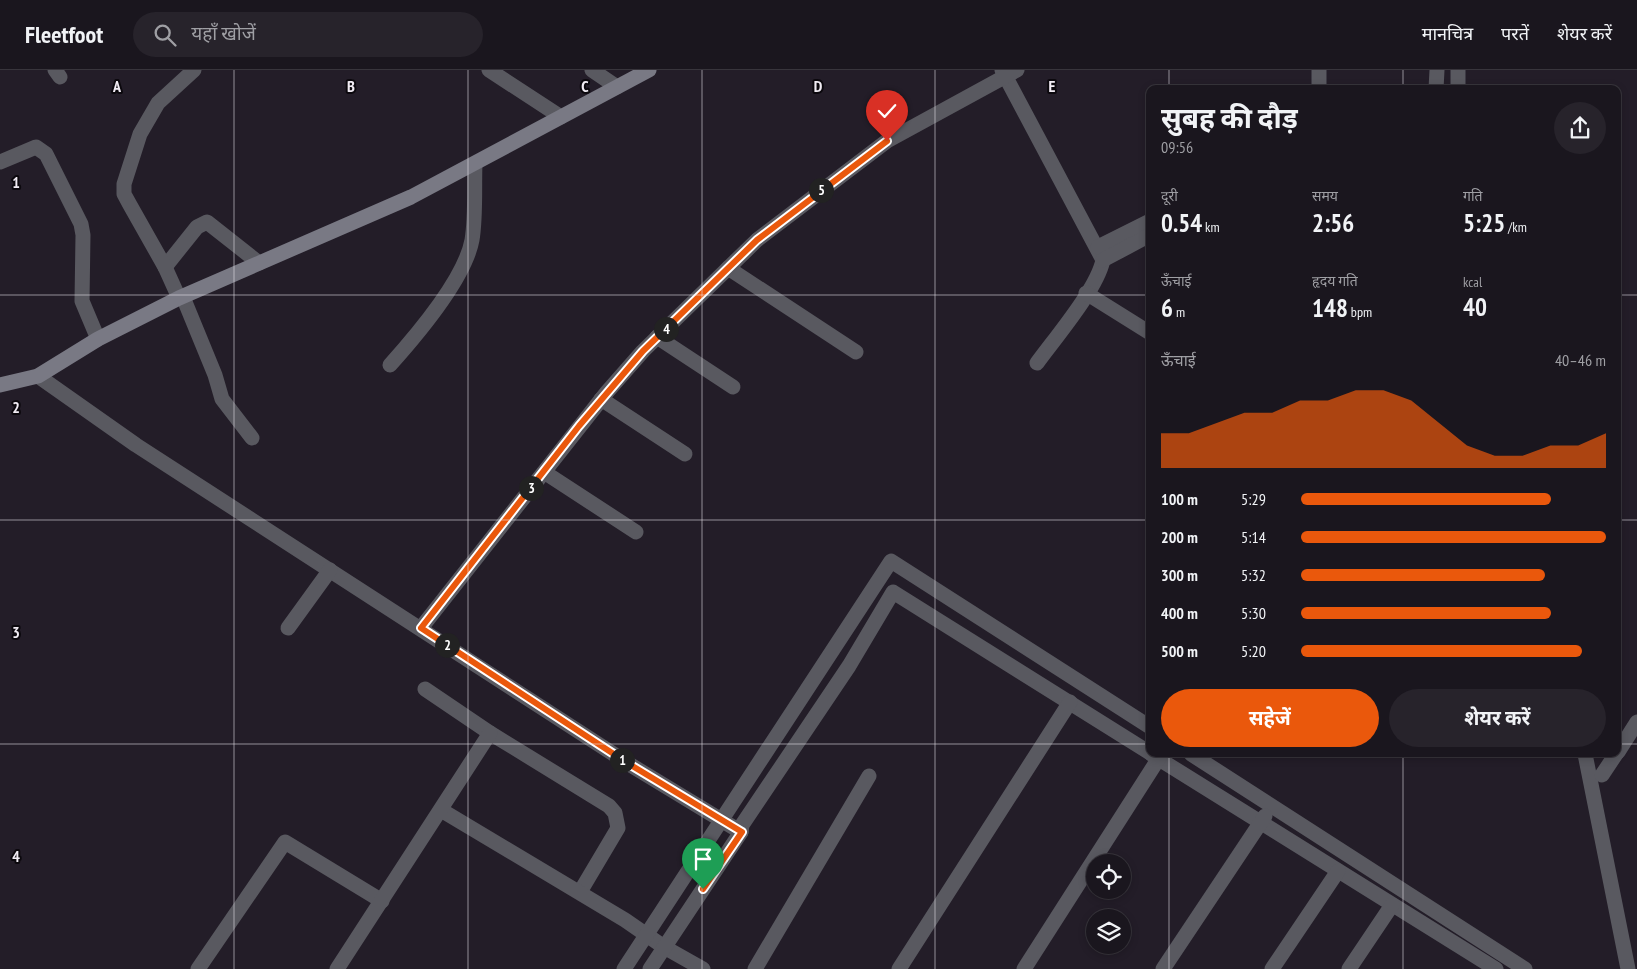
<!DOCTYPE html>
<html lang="hi">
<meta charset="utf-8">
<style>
:root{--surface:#1a161e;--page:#27232b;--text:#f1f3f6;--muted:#9f9fa4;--line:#38353c;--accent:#ea580c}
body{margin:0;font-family:"PT Sans Narrow","Noto Sans Devanagari",sans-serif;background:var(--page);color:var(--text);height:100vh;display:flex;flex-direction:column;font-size:19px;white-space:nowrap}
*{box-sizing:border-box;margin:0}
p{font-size:16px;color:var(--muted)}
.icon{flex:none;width:28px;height:28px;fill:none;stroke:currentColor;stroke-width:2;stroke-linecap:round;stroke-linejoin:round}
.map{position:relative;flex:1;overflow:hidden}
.side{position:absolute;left:1146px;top:15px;width:475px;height:672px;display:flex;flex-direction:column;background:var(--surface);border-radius:10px;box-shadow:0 2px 8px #0003,0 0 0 1px var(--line)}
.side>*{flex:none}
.controls{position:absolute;left:1086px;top:784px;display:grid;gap:10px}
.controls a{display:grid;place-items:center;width:45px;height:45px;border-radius:50%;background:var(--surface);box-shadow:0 2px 8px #0003,0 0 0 1px var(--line);font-size:25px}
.pin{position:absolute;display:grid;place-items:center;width:42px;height:42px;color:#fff;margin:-51px -21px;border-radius:50% 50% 50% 0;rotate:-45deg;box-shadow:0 0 5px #0007}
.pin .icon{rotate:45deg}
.km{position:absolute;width:25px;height:25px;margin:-12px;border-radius:50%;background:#222;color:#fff;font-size:14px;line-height:25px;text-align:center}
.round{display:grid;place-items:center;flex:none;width:52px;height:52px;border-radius:26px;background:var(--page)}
.summary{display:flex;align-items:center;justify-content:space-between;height:85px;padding:0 15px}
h1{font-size:28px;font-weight:700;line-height:38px}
.metrics{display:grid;grid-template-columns:repeat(3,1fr);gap:8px;height:85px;padding:5px 15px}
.metrics div{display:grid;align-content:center}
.metrics b{font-size:25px;font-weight:700}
.metrics small{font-size:14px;font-weight:400}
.metrics p{font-size:14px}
.chart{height:140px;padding:10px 15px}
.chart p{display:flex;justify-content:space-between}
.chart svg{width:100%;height:90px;margin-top:5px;fill:var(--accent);opacity:.7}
.cta{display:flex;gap:10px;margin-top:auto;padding:10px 15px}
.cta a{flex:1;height:58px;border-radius:30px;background:var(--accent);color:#fff;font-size:20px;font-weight:700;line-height:58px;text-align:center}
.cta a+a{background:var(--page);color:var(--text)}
ul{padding:0 15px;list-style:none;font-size:16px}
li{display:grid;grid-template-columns:80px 60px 1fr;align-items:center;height:38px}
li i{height:12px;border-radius:6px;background:var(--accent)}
header{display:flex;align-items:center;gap:30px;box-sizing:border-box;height:70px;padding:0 25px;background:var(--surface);border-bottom:1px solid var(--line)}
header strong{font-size:24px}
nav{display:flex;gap:28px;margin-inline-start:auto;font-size:18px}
.search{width:350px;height:45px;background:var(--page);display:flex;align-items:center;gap:12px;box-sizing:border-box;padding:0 18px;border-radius:28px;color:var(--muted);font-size:19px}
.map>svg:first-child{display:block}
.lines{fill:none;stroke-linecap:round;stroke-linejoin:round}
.street{stroke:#595960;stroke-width:15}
.secondary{stroke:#797984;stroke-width:15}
.route-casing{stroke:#fff;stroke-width:10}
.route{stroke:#ea580c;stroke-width:6}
.grid{fill:none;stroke:#f1ecf4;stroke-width:1;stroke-opacity:0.55}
.grid-label{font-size:16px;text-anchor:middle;font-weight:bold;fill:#f1ecf4;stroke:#0b080d;stroke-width:4;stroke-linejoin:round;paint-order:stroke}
</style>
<header>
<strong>Fleetfoot</strong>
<div class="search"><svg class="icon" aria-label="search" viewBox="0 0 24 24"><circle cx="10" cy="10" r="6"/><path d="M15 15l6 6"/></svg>यहाँ खोजें</div>
<nav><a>मानचित्र</a><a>परतें</a><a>शेयर करें</a></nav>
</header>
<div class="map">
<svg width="1637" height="899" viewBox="0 0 1637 899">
<rect width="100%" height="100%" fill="#231d28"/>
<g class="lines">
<!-- street -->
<g class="street">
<polyline points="55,0 60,7"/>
<polyline points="489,0 561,47"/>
<polyline points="592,0 617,17"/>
<path d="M 1002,0 L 1103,190 C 1097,219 1056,267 1037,293"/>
<polyline points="1319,19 1319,0"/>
<polyline points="1436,19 1437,0"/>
<polyline points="1458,19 1458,0"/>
<polyline points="0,92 36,77 46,84 81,154 83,165 82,231 98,269"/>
<polyline points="1098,177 1150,151"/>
<polyline points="1103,190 1150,165"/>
<polyline points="165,197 197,157 207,152 259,193"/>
<polyline points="728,198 856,282"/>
<polyline points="1086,223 1150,263"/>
<polyline points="183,227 215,305 222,329 252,368"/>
<polyline points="179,228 165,197 130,135 124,124 124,114 140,64 158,33 194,0"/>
<polyline points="657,267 733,317"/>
<path d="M 390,295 C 416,266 465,208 472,170 C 476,146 474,118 475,94"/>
<polyline points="38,306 136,375 629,694 741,762"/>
<polyline points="601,329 685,384"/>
<polyline points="544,402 636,462"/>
<polyline points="288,558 330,500"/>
<polyline points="421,558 607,322 643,281 757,170 887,71 1017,0"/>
<polyline points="425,619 490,663 609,736 615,743 618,758 580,822"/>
<polyline points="1618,682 1637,652"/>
<polyline points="1151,684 1496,899"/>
<polyline points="1191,684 1525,899"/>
<polyline points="1585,684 1628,899"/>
<polyline points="1602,705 1616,684"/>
<polyline points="441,740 625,850 664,877 703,899"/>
<polyline points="198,899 285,772 382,831"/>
<polyline points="337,899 490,663"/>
<polyline points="624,899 891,491 1150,657"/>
<polyline points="650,899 741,762 742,755 849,596 893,522 1150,683"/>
<polyline points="755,899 869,706"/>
<polyline points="899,899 1070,632"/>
<polyline points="1024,899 1159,688"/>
<polyline points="1163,899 1265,746"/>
<polyline points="1272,899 1338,801"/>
<polyline points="1349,899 1392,835"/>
</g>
<!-- secondary -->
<polyline class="secondary" points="0,315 38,306 98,269 179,228 411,127 649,0"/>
</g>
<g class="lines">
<defs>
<polyline id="route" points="703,819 742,762 629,694 421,558 579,356 643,281 757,170 887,71"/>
</defs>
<!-- route casing -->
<use href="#route" class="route-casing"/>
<!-- route -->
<use href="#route" class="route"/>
</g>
<!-- grid -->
<path class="grid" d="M 234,0 L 234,899M 468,0 L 468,899M 702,0 L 702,899M 935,0 L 935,899M 1169,0 L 1169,19M 1403,0 L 1403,19M 0,225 L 1150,225M 1618,225 L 1637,225M 0,450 L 1150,450M 1618,450 L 1637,450M 0,674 L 1150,674M 1618,674 L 1637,674M 1169,684 L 1169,899M 1403,684 L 1403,899"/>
<g class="grid-label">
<text x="117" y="22">A</text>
<text x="351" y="22">B</text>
<text x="585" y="22">C</text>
<text x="818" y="22">D</text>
<text x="1052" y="22">E</text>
<text x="16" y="118">1</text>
<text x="16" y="343">2</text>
<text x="16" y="568">3</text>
<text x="16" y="792">4</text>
</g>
</svg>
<div class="controls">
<a><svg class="icon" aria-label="locate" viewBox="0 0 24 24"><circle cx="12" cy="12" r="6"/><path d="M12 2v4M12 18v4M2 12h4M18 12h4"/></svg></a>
<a><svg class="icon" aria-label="layers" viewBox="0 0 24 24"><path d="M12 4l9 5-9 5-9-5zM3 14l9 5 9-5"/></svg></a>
</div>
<div class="pin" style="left:703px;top:819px;background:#1e9e55"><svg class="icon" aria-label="arrive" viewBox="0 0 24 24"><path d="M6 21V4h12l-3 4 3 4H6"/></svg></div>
<div class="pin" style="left:887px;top:71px;background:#d93025"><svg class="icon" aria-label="check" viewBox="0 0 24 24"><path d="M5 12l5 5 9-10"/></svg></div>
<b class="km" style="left:622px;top:690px">1</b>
<b class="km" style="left:447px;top:575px">2</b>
<b class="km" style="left:531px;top:418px">3</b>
<b class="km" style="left:666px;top:259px">4</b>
<b class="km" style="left:821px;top:120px">5</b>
<section class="side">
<div class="summary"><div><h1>सुबह की दौड़</h1><p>09:56</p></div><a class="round"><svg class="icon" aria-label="share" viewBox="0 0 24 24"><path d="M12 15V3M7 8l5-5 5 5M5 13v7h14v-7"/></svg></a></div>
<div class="metrics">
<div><p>दूरी</p><b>0.54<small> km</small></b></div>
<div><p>समय</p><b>2:56</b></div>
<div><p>गति</p><b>5:25<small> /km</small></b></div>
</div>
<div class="metrics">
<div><p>ऊँचाई</p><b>6<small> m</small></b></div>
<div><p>हृदय गति</p><b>148<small> bpm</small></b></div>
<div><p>kcal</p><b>40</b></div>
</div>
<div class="chart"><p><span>ऊँचाई</span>40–46 m</p>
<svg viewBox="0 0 160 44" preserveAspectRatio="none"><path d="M0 44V27L10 27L20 22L30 17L40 17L50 11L60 11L70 6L80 6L90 11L100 22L110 33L120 38L130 38L140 33L150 33L160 27V44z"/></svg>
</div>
<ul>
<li><b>100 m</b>5:29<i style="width:82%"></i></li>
<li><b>200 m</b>5:14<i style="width:100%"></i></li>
<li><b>300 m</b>5:32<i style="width:80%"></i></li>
<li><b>400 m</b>5:30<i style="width:82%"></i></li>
<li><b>500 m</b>5:20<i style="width:92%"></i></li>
</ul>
<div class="cta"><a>सहेजें</a><a>शेयर करें</a></div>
</section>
</div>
